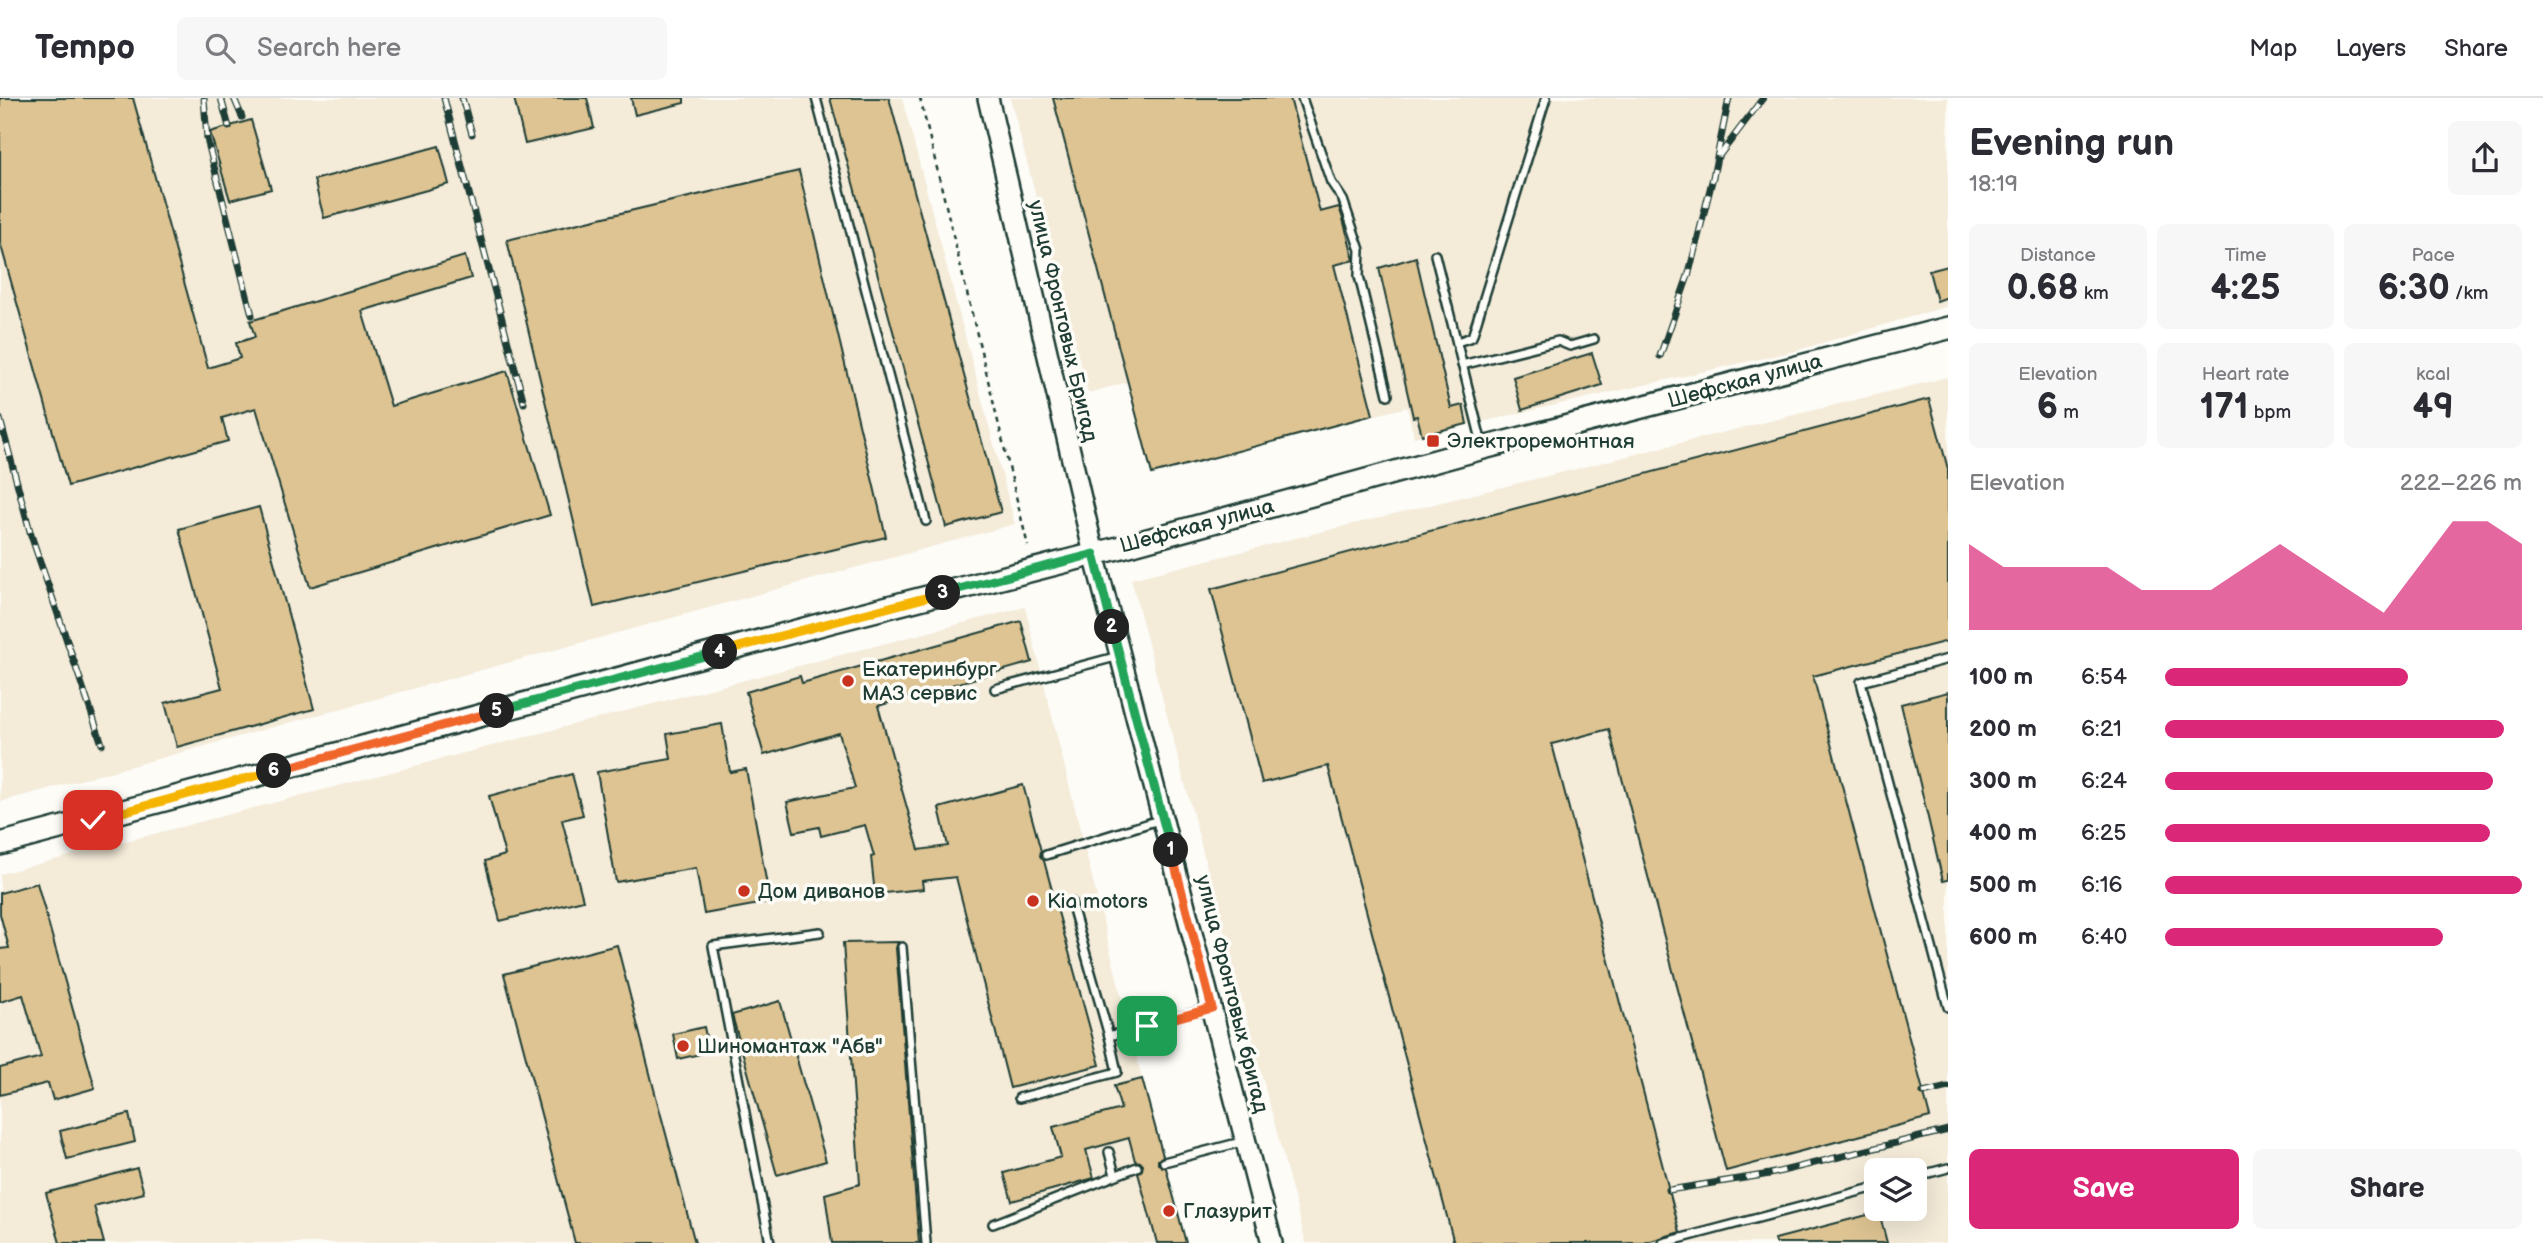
<!DOCTYPE html>
<meta charset="utf-8">
<style>
:root{--surface:#fff;--page:#f7f7f7;--text:#2b2b33;--muted:#7c7c81;--line:#e1e1e2;--accent:#db2777}
body{margin:0;font-family:"Balsamiq Sans",sans-serif;background:var(--page);color:var(--text);height:100vh;display:flex;flex-direction:column;font-size:26px;white-space:nowrap}
*{box-sizing:border-box;margin:0}
p{font-size:23px;color:var(--muted)}
.icon{flex:none;width:38px;height:38px;fill:none;stroke:currentColor;stroke-width:2;stroke-linecap:round;stroke-linejoin:round}
.map{position:relative;flex:1;overflow:hidden}
.side{display:flex;flex-direction:column;background:var(--surface);width:595px}
.side>*{flex:none}
.fabs{position:absolute;left:1864px;top:1060px;display:grid;gap:14px}
.fabs a{display:grid;place-items:center;width:63px;height:63px;border-radius:10px;background:var(--surface);box-shadow:0 7px 28px #0002;font-size:35px}
.pin{position:absolute;display:grid;place-items:center;width:60px;height:60px;color:#fff;margin:-30px;border-radius:14px;box-shadow:0 4px 10px #0006}
.km{position:absolute;width:35px;height:35px;margin:-18px;border-radius:50%;background:#222;color:#fff;font-size:19px;line-height:35px;text-align:center}
.round{display:grid;place-items:center;flex:none;width:74px;height:74px;border-radius:10px;background:var(--page)}
.head{display:flex;align-items:center;justify-content:space-between;height:119px;padding:0 21px}
h1{font-size:38px;font-weight:700;line-height:52px}
.stats{display:grid;grid-template-columns:repeat(3,1fr);gap:10px;height:119px;padding:7px 21px}
.stats div{display:grid;align-content:center;border-radius:10px;background:var(--page);text-align:center}
.stats b{font-size:35px;font-weight:700}
.stats small{font-size:19px;font-weight:400}
.stats p{font-size:19px}
.chart{height:196px;padding:14px 21px}
.chart p{display:flex;justify-content:space-between}
.chart svg{width:100%;height:126px;margin-top:7px;fill:var(--accent);opacity:.7}
.action{display:flex;gap:14px;margin-top:auto;padding:14px 21px}
.action a{flex:1;height:80px;border-radius:10px;background:var(--accent);color:#fff;font-size:28px;font-weight:700;line-height:80px;text-align:center}
.action a+a{background:var(--page);color:var(--text)}
ul{padding:0 21px;list-style:none;font-size:23px}
li{display:grid;grid-template-columns:112px 84px 1fr;align-items:center;height:52px}
li i{height:18px;border-radius:9px;background:var(--accent)}
header{display:flex;align-items:center;gap:42px;box-sizing:border-box;height:98px;padding:0 35px;background:var(--surface);border-bottom:2px solid var(--line)}
header strong{font-size:33px}
nav{display:flex;gap:38px;margin-inline-start:auto;font-size:24px}
.search{width:490px;height:63px;background:var(--page);display:flex;align-items:center;gap:18px;box-sizing:border-box;padding:0 24px;border-radius:10px;color:var(--muted);font-size:26px}
main{display:flex;flex:1;min-height:0}
.map>svg:first-child{display:block}
.built{fill:#f4ebd9;fill-rule:evenodd}
.building{fill:#dec493;stroke:#1f3d34;stroke-width:2}
.lines{fill:none;stroke-linecap:round;stroke-linejoin:round}
.lane-casing{stroke:#1f3d34;stroke-width:12}
.secondary-casing{stroke:#1f3d34;stroke-width:24}
.primary-casing{stroke:#1f3d34;stroke-width:26}
.path{stroke:#1f3d34;stroke-width:2.5;stroke-dasharray:5 5;stroke-linecap:butt}
.lane{stroke:#fdfcf7;stroke-width:7}
.secondary{stroke:#fdfcf7;stroke-width:19}
.primary{stroke:#fdfcf7;stroke-width:21}
.rail-casing{stroke:#1f3d34;stroke-width:7}
.rail{stroke:#fdfcf7;stroke-width:4.5;stroke-dasharray:13;stroke-linecap:butt}
.split-1-casing{stroke:#fff;stroke-width:14}
.split-2-casing{stroke:#fff;stroke-width:14}
.split-3-casing{stroke:#fff;stroke-width:14}
.split-4-casing{stroke:#fff;stroke-width:14}
.split-5-casing{stroke:#fff;stroke-width:14}
.split-6-casing{stroke:#fff;stroke-width:14}
.split-7-casing{stroke:#fff;stroke-width:14}
.split-1{stroke:#f0652b;stroke-width:9}
.split-2{stroke:#22a559;stroke-width:9}
.split-3{stroke:#22a559;stroke-width:9}
.split-4{stroke:#f5b400;stroke-width:9}
.split-5{stroke:#22a559;stroke-width:9}
.split-6{stroke:#f0652b;stroke-width:9}
.split-7{stroke:#f5b400;stroke-width:9}
.poi-dot{fill:#c8321e;stroke:#fdfcf7;stroke-width:2.5}
.labels{text-anchor:middle;dominant-baseline:central;stroke-width:7;stroke-linejoin:round;paint-order:stroke}
.street-label{font-size:21px;fill:#1f3d34;stroke:#fdfcf7}
.poi-label{font-size:21px;fill:#1f3d34;stroke:#fdfcf7;text-anchor:start}
</style>
<header>
<strong>Tempo</strong>
<div class="search"><svg class="icon" aria-label="search" viewBox="0 0 24 24"><circle cx="10" cy="10" r="6"/><path d="M15 15l6 6"/></svg>Search here</div>
<nav><a>Map</a><a>Layers</a><a>Share</a></nav>
</header>
<main>
<div class="map">
<svg width="1948" height="1145" viewBox="0 0 1948 1145">
<rect width="100%" height="100%" fill="#fdfcf7"/>
<filter id="ink" filterUnits="userSpaceOnUse"><feTurbulence type="fractalNoise" baseFrequency=".0143" numOctaves="2"/><feDisplacementMap in="SourceGraphic" scale="14" xChannelSelector="R" yChannelSelector="G"/><feConvolveMatrix kernelMatrix="1 2 1 2 8 2 1 2 1" color-interpolation-filters="sRGB"/></filter>
<g filter="url(#ink)">
<!-- built -->
<g class="built">
<polygon points="0,0 902,0 1015,426 0,704"/>
<polygon points="1010,0 1948,0 1948,208 1795,253 1414,339 1407,309 1152,376 1128,284 1088,295"/>
<path d="M 1948,279 L 1948,1145 L 1306,1145 L 1131,481 ZM 1876,1073 L 1914,1073 L 1914,1111 L 1876,1111 Z"/>
<path d="M 1025,509 L 1142,981 L 1186,1145 L 0,1145 L 0,776 ZM 1120,1011 L 1128,1041 L 1061,1058 L 1053,1030 Z"/>
</g>
<!-- building -->
<g class="building">
<polygon points="0,0 133,0 208,270 240,260 236,245 255,239 250,223 465,158 471,180 362,213 391,308 507,273 550,417 310,489 256,310 222,320 228,343 68,388 0,144"/>
<polygon points="514,0 587,0 594,30 525,46"/>
<polygon points="631,0 684,0 684,5 635,17"/>
<polygon points="830,0 889,0 1001,414 946,429"/>
<polygon points="1053,0 1290,0 1320,114 1339,109 1343,121 1354,162 1334,167 1373,317 1152,376"/>
<polygon points="251,22 271,91 230,102 210,34"/>
<polygon points="439,48 449,86 324,120 314,82"/>
<polygon points="799,73 886,439 594,509 507,142"/>
<polygon points="1416,159 1451,310 1463,307 1467,326 1422,337 1417,318 1413,319 1379,170"/>
<polygon points="1948,168 1948,199 1937,203 1929,173"/>
<polygon points="1592,255 1602,287 1522,312 1513,279"/>
<polygon points="1929,301 1948,371 1948,543 1813,578 1930,1019 1726,1073 1609,631 1552,646 1680,1134 1644,1145 1454,1145 1328,668 1262,685 1211,491"/>
<polygon points="259,409 314,611 177,649 165,605 222,590 179,431"/>
<polygon points="1021,523 1032,564 878,608 919,752 948,748 939,710 1023,687 1041,753 1040,758 1044,763 1100,967 1010,990 956,779 922,783 923,791 875,796 871,759 874,758 865,727 821,738 819,729 794,734 787,704 855,690 839,635 764,657 746,594 800,578 802,585"/>
<polygon points="1948,594 1948,782 1943,783 1901,606"/>
<polygon points="722,626 730,674 746,671 770,804 704,816 696,770 616,784 597,674 671,661 667,636"/>
<polygon points="572,676 583,717 562,722 583,802 500,823 485,763 505,757 489,698"/>
<polygon points="37,785 95,990 53,1002 48,985 0,997 0,970 41,959 23,897 0,904 0,851 9,850 0,816 0,795"/>
<polygon points="898,844 896,850 919,1145 832,1145 825,1096 860,1086 843,845"/>
<polygon points="617,847 654,991 695,1145 575,1145 504,876"/>
<polygon points="780,903 826,1063 777,1077 732,917"/>
<polygon points="704,929 709,954 678,961 673,936"/>
<polygon points="1142,981 1163,1058 1158,1062 1158,1066 1166,1070 1186,1145 1157,1145 1138,1075 1142,1072 1143,1067 1140,1064 1135,1063 1129,1040 1086,1052 1094,1080 1012,1103 1004,1075 1061,1059 1053,1029 1121,1011 1114,988"/>
<polygon points="129,1016 135,1044 67,1061 60,1033"/>
<polygon points="137,1070 144,1095 94,1108 104,1145 60,1145 46,1095"/>
<polygon points="1879,1114 1887,1145 1776,1145 1775,1141"/>
</g>
<g class="lines">
<defs>
<g id="lane">
<polyline points="816,0 926,423"/>
<polyline points="1302,0 1331,84 1343,102 1360,152 1359,178 1388,297"/>
<polyline points="1435,157 1482,346"/>
<polyline points="1457,244 1472,239 1546,0"/>
<polyline points="1462,267 1558,243 1570,248 1594,241"/>
<polyline points="1948,561 1861,584 1948,909"/>
<polyline points="995,591 1119,558"/>
<polyline points="1046,757 1162,721"/>
<polyline points="1071,804 1109,938"/>
<polyline points="902,849 926,1145"/>
<polyline points="1019,1000 1117,974 1109,938 1211,910"/>
<polyline points="1109,1054 1115,1077"/>
<polyline points="1164,1064 1245,1043"/>
<polyline points="1914,1079 1948,1070"/>
<polyline points="993,1126 1137,1069"/>
<polyline points="770,1145 713,848 820,834"/>
<polyline points="1663,1145 1876,1089"/>
</g>
<polyline id="secondary" points="988,0 1094,456 1272,1145"/>
<polyline id="primary" points="0,746 834,523 1122,449 1483,350 1948,230"/>
</defs>
<!-- lane casing -->
<use href="#lane" class="lane-casing"/>
<!-- secondary casing -->
<use href="#secondary" class="secondary-casing"/>
<!-- primary casing -->
<use href="#primary" class="primary-casing"/>
<!-- path -->
<polyline class="path" points="920,0 1028,448"/>
<!-- lane -->
<use href="#lane" class="lane"/>
<!-- secondary -->
<use href="#secondary" class="secondary"/>
<!-- primary -->
<use href="#primary" class="primary"/>
<defs>
<g id="rail">
<polyline points="204,0 207,41 252,217"/>
<polyline points="221,0 229,29"/>
<polyline points="234,0 242,19"/>
<polyline points="444,0 524,305"/>
<polyline points="462,0 472,36"/>
<polyline points="1719,58 1763,0"/>
<polyline points="1660,258 1689,175 1713,79 1729,0"/>
<polyline points="0,321 31,437 102,646"/>
<polyline points="1923,995 1948,989"/>
<polyline points="1669,1092 1770,1076 1948,1032"/>
</g>
</defs>
<!-- rail casing -->
<use href="#rail" class="rail-casing"/>
<!-- rail -->
<use href="#rail" class="rail"/>
</g>
</g>
<g class="lines" filter="url(#ink)">
<defs>
<polyline id="split-1" points="1147,928 1212,910 1171,752"/>
<polyline id="split-2" points="1112,529 1171,752"/>
<polyline id="split-3" points="943,495 1094,456 1112,529"/>
<polyline id="split-4" points="720,554 943,495"/>
<polyline id="split-5" points="497,613 720,554"/>
<polyline id="split-6" points="274,673 497,613"/>
<polyline id="split-7" points="93,722 274,673"/>
</defs>
<!-- split-1 casing -->
<use href="#split-1" class="split-1-casing"/>
<!-- split-2 casing -->
<use href="#split-2" class="split-2-casing"/>
<!-- split-3 casing -->
<use href="#split-3" class="split-3-casing"/>
<!-- split-4 casing -->
<use href="#split-4" class="split-4-casing"/>
<!-- split-5 casing -->
<use href="#split-5" class="split-5-casing"/>
<!-- split-6 casing -->
<use href="#split-6" class="split-6-casing"/>
<!-- split-7 casing -->
<use href="#split-7" class="split-7-casing"/>
<!-- split-1 -->
<use href="#split-1" class="split-1"/>
<!-- split-2 -->
<use href="#split-2" class="split-2"/>
<!-- split-3 -->
<use href="#split-3" class="split-3"/>
<!-- split-4 -->
<use href="#split-4" class="split-4"/>
<!-- split-5 -->
<use href="#split-5" class="split-5"/>
<!-- split-6 -->
<use href="#split-6" class="split-6"/>
<!-- split-7 -->
<use href="#split-7" class="split-7"/>
</g>
<!-- markers -->
<g class="poi-dot">
<rect x="1426" y="336" width="14" height="14" rx="3.5"/>
<circle cx="848" cy="583" r="7"/>
<circle cx="744" cy="793" r="7"/>
<circle cx="1033" cy="803" r="7"/>
<circle cx="683" cy="948" r="7"/>
<circle cx="1169" cy="1113" r="7"/>
</g>
<g class="labels">
<!-- street labels -->
<g class="street-label">
<text transform="translate(1063 223) rotate(77)">улица Фронтовых Бригад</text>
<text transform="translate(1745 283) rotate(-15)">Шефская улица</text>
<text transform="translate(1197 428) rotate(-15)">Шефская улица</text>
<text transform="translate(1232 896) rotate(76)">улица Фронтовых бригад</text>
</g>
<!-- poi labels -->
<g class="poi-label">
<text x="1447" y="343">Электроремонтная</text>
<text x="862" y="571">Екатеринбург<tspan x="862" dy="24">МАЗ сервис</tspan></text>
<text x="758" y="793">Дом диванов</text>
<text x="1047" y="803">Kia motors</text>
<text x="697" y="948">Шиномантаж "Абв"</text>
<text x="1183" y="1113">Глазурит</text>
</g>
</g>
</svg>
<div class="fabs">
<a><svg class="icon" aria-label="layers" viewBox="0 0 24 24"><path d="M12 4l9 5-9 5-9-5zM3 14l9 5 9-5"/></svg></a>
</div>
<div class="pin" style="left:1147px;top:928px;background:#1e9e55"><svg class="icon" aria-label="arrive" viewBox="0 0 24 24"><path d="M6 21V4h12l-3 4 3 4H6"/></svg></div>
<div class="pin" style="left:93px;top:722px;background:#d93025"><svg class="icon" aria-label="check" viewBox="0 0 24 24"><path d="M5 12l5 5 9-10"/></svg></div>
<b class="km" style="left:1171px;top:752px">1</b>
<b class="km" style="left:1112px;top:529px">2</b>
<b class="km" style="left:943px;top:495px">3</b>
<b class="km" style="left:720px;top:554px">4</b>
<b class="km" style="left:497px;top:613px">5</b>
<b class="km" style="left:274px;top:673px">6</b>
</div>
<section class="side">
<div class="head"><div><h1>Evening run</h1><p>18:19</p></div><a class="round"><svg class="icon" aria-label="share" viewBox="0 0 24 24"><path d="M12 15V3M7 8l5-5 5 5M5 13v7h14v-7"/></svg></a></div>
<div class="stats">
<div><p>Distance</p><b>0.68<small> km</small></b></div>
<div><p>Time</p><b>4:25</b></div>
<div><p>Pace</p><b>6:30<small> /km</small></b></div>
</div>
<div class="stats">
<div><p>Elevation</p><b>6<small> m</small></b></div>
<div><p>Heart rate</p><b>171<small> bpm</small></b></div>
<div><p>kcal</p><b>49</b></div>
</div>
<div class="chart"><p><span>Elevation</span>222–226 m</p>
<svg viewBox="0 0 160 44" preserveAspectRatio="none"><path d="M0 44V14L10 22L20 22L30 22L40 22L50 30L60 30L70 30L80 22L90 14L100 22L110 30L120 38L130 22L140 6L150 6L160 14V44z"/></svg>
</div>
<ul>
<li><b>100 m</b>6:54<i style="width:68%"></i></li>
<li><b>200 m</b>6:21<i style="width:95%"></i></li>
<li><b>300 m</b>6:24<i style="width:92%"></i></li>
<li><b>400 m</b>6:25<i style="width:91%"></i></li>
<li><b>500 m</b>6:16<i style="width:100%"></i></li>
<li><b>600 m</b>6:40<i style="width:78%"></i></li>
</ul>
<div class="action"><a>Save</a><a>Share</a></div>
</section>
</main>
